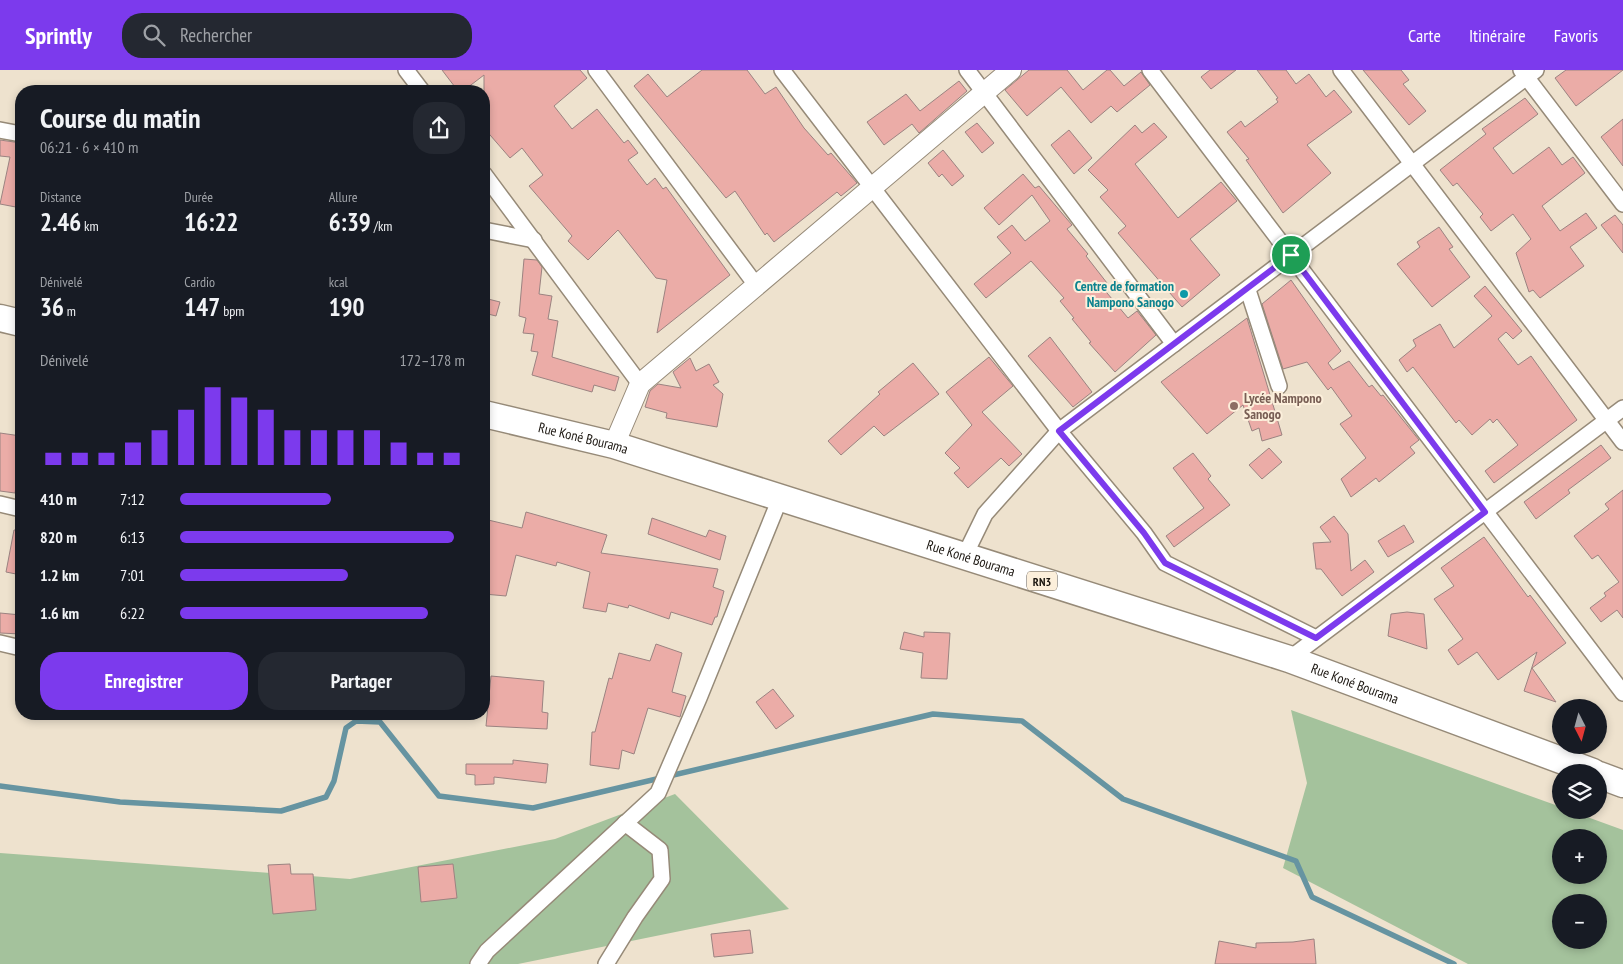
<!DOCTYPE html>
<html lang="fr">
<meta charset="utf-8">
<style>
:root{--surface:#171b24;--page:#242831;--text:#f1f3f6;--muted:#9ea1a6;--accent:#7c3aed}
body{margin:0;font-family:"PT Sans Narrow",sans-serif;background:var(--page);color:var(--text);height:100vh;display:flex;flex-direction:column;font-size:19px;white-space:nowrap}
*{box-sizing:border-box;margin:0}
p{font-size:16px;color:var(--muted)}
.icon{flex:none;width:28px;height:28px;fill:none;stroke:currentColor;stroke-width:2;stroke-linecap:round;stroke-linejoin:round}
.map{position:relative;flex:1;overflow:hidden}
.details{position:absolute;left:15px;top:15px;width:475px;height:635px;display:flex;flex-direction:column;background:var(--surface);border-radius:20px;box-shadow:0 2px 8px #0003}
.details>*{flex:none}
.needle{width:32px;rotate:174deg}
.fabs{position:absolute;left:1552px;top:629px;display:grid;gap:10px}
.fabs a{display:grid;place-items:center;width:55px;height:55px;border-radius:50%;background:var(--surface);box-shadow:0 2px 8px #0003;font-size:25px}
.pin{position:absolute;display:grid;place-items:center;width:42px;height:42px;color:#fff;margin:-21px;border:2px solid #fff;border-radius:50%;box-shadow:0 1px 5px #0007}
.round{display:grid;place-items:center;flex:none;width:52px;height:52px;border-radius:20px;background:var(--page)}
.headline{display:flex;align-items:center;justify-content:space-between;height:85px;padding:0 25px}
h1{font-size:28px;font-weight:700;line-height:38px}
.figures{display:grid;grid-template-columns:repeat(3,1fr);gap:8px;height:85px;padding:5px 25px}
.figures div{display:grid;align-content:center}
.figures b{font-size:25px;font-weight:700}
.figures small{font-size:14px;font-weight:400}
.figures p{font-size:14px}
.chart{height:140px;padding:10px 25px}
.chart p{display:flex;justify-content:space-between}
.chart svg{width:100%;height:90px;margin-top:5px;stroke:var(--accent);stroke-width:6}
.action{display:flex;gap:10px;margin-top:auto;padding:10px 25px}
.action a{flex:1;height:58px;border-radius:20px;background:var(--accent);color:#fff;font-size:20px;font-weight:700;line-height:58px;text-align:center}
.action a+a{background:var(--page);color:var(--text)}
ul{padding:0 25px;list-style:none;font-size:16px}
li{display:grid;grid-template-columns:80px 60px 1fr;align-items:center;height:38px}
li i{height:12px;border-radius:6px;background:var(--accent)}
header{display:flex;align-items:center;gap:30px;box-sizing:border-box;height:70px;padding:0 25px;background:var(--accent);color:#fff}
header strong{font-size:24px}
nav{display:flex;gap:28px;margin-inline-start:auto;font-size:18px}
.search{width:350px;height:45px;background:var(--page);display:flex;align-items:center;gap:12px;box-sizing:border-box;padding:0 18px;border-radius:20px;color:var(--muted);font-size:19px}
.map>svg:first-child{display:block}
.green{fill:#a4c29c;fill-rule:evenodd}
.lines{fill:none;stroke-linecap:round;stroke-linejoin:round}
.stream{stroke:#6694a1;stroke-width:5.5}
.building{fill:#ebaca7;stroke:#9b8381}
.minor-casing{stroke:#968a78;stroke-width:18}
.tertiary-casing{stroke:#968a78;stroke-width:22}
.trunk-casing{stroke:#968a78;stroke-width:29}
.minor{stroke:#fff;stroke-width:15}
.tertiary{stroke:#fff;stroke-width:20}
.trunk{stroke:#fff;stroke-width:26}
.route-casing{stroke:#fff;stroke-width:10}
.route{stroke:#7c3aed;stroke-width:6}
.culture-dot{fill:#0f9aa8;stroke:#fcefdb;stroke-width:2}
.education-dot{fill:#8d6e63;stroke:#fcefdb;stroke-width:2}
.labels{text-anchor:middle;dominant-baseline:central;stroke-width:4;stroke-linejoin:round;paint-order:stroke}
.shield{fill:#fcefdb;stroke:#5e564c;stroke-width:1}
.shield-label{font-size:12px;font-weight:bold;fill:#1a150f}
.culture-label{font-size:14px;font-weight:bold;fill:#0d838f;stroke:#fcefdb;text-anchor:end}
.education-label{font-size:14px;font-weight:bold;fill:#785e54;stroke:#fcefdb;text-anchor:start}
.street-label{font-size:14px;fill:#1a150f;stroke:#fcefdb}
</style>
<header>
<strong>Sprintly</strong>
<div class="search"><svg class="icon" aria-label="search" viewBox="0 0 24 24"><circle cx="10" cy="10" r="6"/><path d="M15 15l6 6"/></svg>Rechercher</div>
<nav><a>Carte</a><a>Itinéraire</a><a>Favoris</a></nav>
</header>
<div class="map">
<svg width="1623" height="894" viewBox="0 0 1623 894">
<rect width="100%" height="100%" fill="#eee2ce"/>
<!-- green -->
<g class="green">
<path d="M 1291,640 L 1561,737 L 1561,740 L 1568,740 L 1623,760 L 1623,894 L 1468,894 L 1283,798 L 1307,713 ZM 1561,768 L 1599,768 L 1599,805 L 1561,805 ZM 1561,832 L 1599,832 L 1599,870 L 1561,870 Z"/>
<polygon points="675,724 789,839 518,894 0,894 0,783 350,809 555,769"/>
</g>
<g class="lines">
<!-- stream -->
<polyline class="stream" points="0,716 120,732 281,741 326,727 334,711 346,658 356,651 380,652 439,726 533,738 933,644 1022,651 1123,729 1296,791 1312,827 1454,894"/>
</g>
<!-- building -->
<g class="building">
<polygon points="442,0 580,0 587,8 554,36 572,59 597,39 624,73 628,70 638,83 628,90 647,115 655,108 663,119 666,117 730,205 657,263 667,210 656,208 618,160 588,190 568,171 572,166 529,116 543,105 522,78 510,88 484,58 484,5 463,21 458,21"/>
<polygon points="702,0 747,0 765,24 776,17 804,58 828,85 831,83 857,113 841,126 837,122 774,172 767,163 765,165 735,121 726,128 634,16 648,4 667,27"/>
<polygon points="1029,0 1067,0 1083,20 1107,0 1110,0 1124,16 1141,2 1150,15 1117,42 1111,36 1091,53 1061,17 1027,46 1005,20"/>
<polygon points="1210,0 1236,0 1211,19 1201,7"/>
<polygon points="1257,0 1286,0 1296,14 1309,4 1326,27 1334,20 1352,42 1307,75 1331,103 1283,143 1246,90 1249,89 1227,62 1241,51 1245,57 1278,32 1276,29 1278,28"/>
<polygon points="1363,0 1401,0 1409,10 1403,14 1426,41 1409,55"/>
<polygon points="1566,0 1623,0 1576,36 1555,8"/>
<polygon points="959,11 967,21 919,63 912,54 884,75 867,52 906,24 920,41"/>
<polygon points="1525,28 1538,44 1493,78 1513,104 1549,77 1562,95 1573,87 1585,103 1542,136 1560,161 1586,143 1597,158 1570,177 1584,196 1540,228 1533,220 1529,222 1516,183 1531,169 1513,144 1491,161 1480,147 1483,144 1457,113 1453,116 1440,100 1486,64 1482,59"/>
<polygon points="1623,49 1623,96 1601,67"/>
<polygon points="977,53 994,73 982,83 965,62"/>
<polygon points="1154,53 1167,67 1135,94 1178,148 1221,112 1237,131 1190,169 1220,205 1182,237 1118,163 1126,156 1100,127 1108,120 1088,100 1135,55 1142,63"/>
<polygon points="1069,60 1092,88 1074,104 1051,75"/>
<polygon points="0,70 21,73 21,138 0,134 10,87 0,86"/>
<polygon points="943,80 964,106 952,116 942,104 939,107 928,93"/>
<polygon points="1023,104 1035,118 1039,116 1072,155 1067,159 1088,184 1086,186 1107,213 1102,217 1128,248 1137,241 1156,265 1115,302 1089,273 1091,272 1072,249 1074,248 1060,231 1064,228 1031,191 986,228 974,214 1011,183 997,167 1012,155 1025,171 1050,151 1032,125 999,155 984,138"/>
<polygon points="1615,145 1623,155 1623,183 1601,155"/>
<polygon points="1439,157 1453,177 1449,179 1470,207 1432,237 1397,194 1420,177 1417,172"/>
<polygon points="524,189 537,190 542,197 539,224 552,226 548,249 558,251 552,287 619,307 615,321 594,315 592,322 532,305 538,282 531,281 534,264 523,263 526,248 519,246"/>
<polygon points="1291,210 1341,281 1328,293 1333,300 1349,291 1369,317 1372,315 1381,326 1383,325 1419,370 1410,377 1415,383 1379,412 1376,408 1351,427 1341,409 1366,388 1340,354 1352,346 1331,317 1328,320 1307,292 1283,299 1262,234"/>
<polygon points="1485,216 1522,261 1513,269 1506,262 1498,269 1518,295 1531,286 1577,350 1494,413 1485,401 1518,375 1497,349 1493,353 1490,349 1472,365 1459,350 1456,353 1413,297 1407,302 1399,290 1416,276 1413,270 1440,254 1454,278 1492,246 1474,226"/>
<polygon points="484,228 500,232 496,246 484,243"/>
<polygon points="1247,248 1282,365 1262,371 1259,358 1252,361 1243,335 1207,364 1161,312"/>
<polygon points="1050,267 1092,322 1073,337 1028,286"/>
<polygon points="989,287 1013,316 982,342 1022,384 1009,396 1001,388 968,418 954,403 960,398 945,383 972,355 946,322"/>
<polygon points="690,288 696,301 709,294 719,312 713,315 723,324 717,357 666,348 667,343 645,337 650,321 658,314 681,318 673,302"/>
<polygon points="913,293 939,324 884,366 874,356 841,385 828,371 880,324 878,322"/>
<polygon points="0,363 21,366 21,384 15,423 0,421"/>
<polygon points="1601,375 1611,388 1568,420 1570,423 1536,449 1524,432"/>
<polygon points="1269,378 1282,392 1262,409 1249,395"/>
<polygon points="1193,383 1211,406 1208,409 1230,435 1174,477 1166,466 1204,438 1173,398"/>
<polygon points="1623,420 1623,548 1617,540 1601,552 1590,538 1606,526 1604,523 1619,512 1598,485 1592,489 1574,466 1609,439 1605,434"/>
<polygon points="526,442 607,465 601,483 718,499 713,517 724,521 717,547 715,547 712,555 671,542 669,549 629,535 628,538 608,533 606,542 583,538 590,502 557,492 556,496 516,485 506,526 484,524 484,449 522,458"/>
<polygon points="1334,446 1348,464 1351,501 1365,490 1374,502 1342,526 1321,499 1316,499 1313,473 1331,472 1320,457"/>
<polygon points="652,448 706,467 709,460 726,466 720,490 648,464"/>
<polygon points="1404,455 1414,472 1388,487 1378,471"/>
<polygon points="14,460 21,460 21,505 6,502"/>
<polygon points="1484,467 1528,527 1530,525 1566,573 1532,598 1556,632 1524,621 1537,582 1498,610 1477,582 1458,595 1448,580 1463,569 1434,529 1454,516 1441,498"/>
<polygon points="1407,542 1424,544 1427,579 1388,566 1391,544"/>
<polygon points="0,543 21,545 21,564 0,563"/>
<polygon points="904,562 924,567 924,562 950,563 947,609 921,608 923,583 900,579"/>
<polygon points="656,574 682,583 672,622 686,626 680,647 648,638 634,684 622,680 619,699 590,695 592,662 595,662 609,608 612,609 619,583 650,591"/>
<polygon points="491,606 544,611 542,642 548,643 547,659 486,656"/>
<polygon points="773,619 794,646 776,659 756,632"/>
<polygon points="513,690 548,694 546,713 494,707 494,714 475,715 475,705 466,704 466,694 513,694"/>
<polygon points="290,794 291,804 313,804 316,840 273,844 268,795"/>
<polygon points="453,794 457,828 421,832 418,797"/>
<polygon points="750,860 753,883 714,887 711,864"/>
<polygon points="1314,869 1316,894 1215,894 1219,871 1256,878 1256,873 1293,872"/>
</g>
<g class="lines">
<defs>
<g id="minor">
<polyline points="406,0 422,21"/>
<polyline points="596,0 756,215"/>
<polyline points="782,0 1059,361 1144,463 1165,493 1316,568"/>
<polyline points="967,0 1174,274"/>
<polyline points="1150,0 1623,623"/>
<polyline points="1341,0 1623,372"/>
<polyline points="1521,0 1623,134"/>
<polyline points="0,60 21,64"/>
<polyline points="484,104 640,314"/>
<polyline points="484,160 534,170"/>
<polyline points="1248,220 1279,316"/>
<polyline points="0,434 21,439"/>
<polyline points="964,487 985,444 1059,361 1536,0"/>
<polyline points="0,573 21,578"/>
<polyline points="1289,589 1623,338"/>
<polyline points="478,894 487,881 658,723 699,628 781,426"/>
<polyline points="606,894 635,847 662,809 660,780 625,753"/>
</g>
<polyline id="tertiary" points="614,375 640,314 1011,0"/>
<g id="trunk">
<polyline points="0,248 21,253"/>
<path id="s1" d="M 484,344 L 614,375 L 1289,589 L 1593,702"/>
<polyline points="1599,705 1623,714"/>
</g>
</defs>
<!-- minor casing -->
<use href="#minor" class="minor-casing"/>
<!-- tertiary casing -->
<use href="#tertiary" class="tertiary-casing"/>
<!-- trunk casing -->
<use href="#trunk" class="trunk-casing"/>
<!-- minor -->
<use href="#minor" class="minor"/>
<!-- tertiary -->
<use href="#tertiary" class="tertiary"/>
<!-- trunk -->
<use href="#trunk" class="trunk"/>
</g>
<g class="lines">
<defs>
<polygon id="route" points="1291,185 1485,442 1316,568 1165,493 1144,463 1059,361"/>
</defs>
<!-- route casing -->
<use href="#route" class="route-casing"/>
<!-- route -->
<use href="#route" class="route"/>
</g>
<!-- markers -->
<circle class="culture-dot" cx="1184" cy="224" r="5"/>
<circle class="education-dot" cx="1234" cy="336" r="5"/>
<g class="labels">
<!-- shield labels -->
<rect class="shield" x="1027" y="501.5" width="30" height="19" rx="4"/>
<g class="shield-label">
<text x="1042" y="511">RN3</text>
</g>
<!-- culture labels -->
<g class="culture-label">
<text x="1174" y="216">Centre de formation<tspan x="1174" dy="16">Nampono Sanogo</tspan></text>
</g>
<!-- education labels -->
<g class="education-label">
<text x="1244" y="328">Lycée Nampono<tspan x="1244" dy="16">Sanogo</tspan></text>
</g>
<!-- street labels -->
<g class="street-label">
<text stroke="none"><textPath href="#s1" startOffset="102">Rue Koné Bourama</textPath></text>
<text stroke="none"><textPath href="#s1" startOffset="508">Rue Koné Bourama</textPath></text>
<text stroke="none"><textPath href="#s1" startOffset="912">Rue Koné Bourama</textPath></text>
</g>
</g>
</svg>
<div class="fabs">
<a><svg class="needle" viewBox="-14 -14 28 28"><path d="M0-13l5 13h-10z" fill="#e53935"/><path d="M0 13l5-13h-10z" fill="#9ea1a6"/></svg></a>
<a><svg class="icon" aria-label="layers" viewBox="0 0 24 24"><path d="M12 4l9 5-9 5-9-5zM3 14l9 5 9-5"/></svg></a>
<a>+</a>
<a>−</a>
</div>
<div class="pin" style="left:1291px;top:185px;background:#1e9e55"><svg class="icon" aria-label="arrive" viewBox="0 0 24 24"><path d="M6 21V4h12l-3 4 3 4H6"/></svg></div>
<section class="details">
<div class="headline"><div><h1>Course du matin</h1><p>06:21 · 6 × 410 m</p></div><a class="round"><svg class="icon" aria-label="share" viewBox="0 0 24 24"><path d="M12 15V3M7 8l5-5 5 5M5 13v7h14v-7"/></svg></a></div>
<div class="figures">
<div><p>Distance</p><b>2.46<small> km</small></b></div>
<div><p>Durée</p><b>16:22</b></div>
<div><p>Allure</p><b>6:39<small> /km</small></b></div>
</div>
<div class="figures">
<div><p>Dénivelé</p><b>36<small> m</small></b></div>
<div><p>Cardio</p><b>147<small> bpm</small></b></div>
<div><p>kcal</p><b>190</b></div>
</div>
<div class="chart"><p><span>Dénivelé</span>172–178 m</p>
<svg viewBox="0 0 160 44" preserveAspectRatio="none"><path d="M5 44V38M15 44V38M25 44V38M35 44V33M45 44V27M55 44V17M65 44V6M75 44V11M85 44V17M95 44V27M105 44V27M115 44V27M125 44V27M135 44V33M145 44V38M155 44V38"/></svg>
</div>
<ul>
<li><b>410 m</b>7:12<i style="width:53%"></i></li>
<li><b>820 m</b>6:13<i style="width:96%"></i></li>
<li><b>1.2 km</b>7:01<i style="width:59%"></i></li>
<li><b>1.6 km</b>6:22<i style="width:87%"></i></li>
</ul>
<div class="action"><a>Enregistrer</a><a>Partager</a></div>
</section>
</div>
